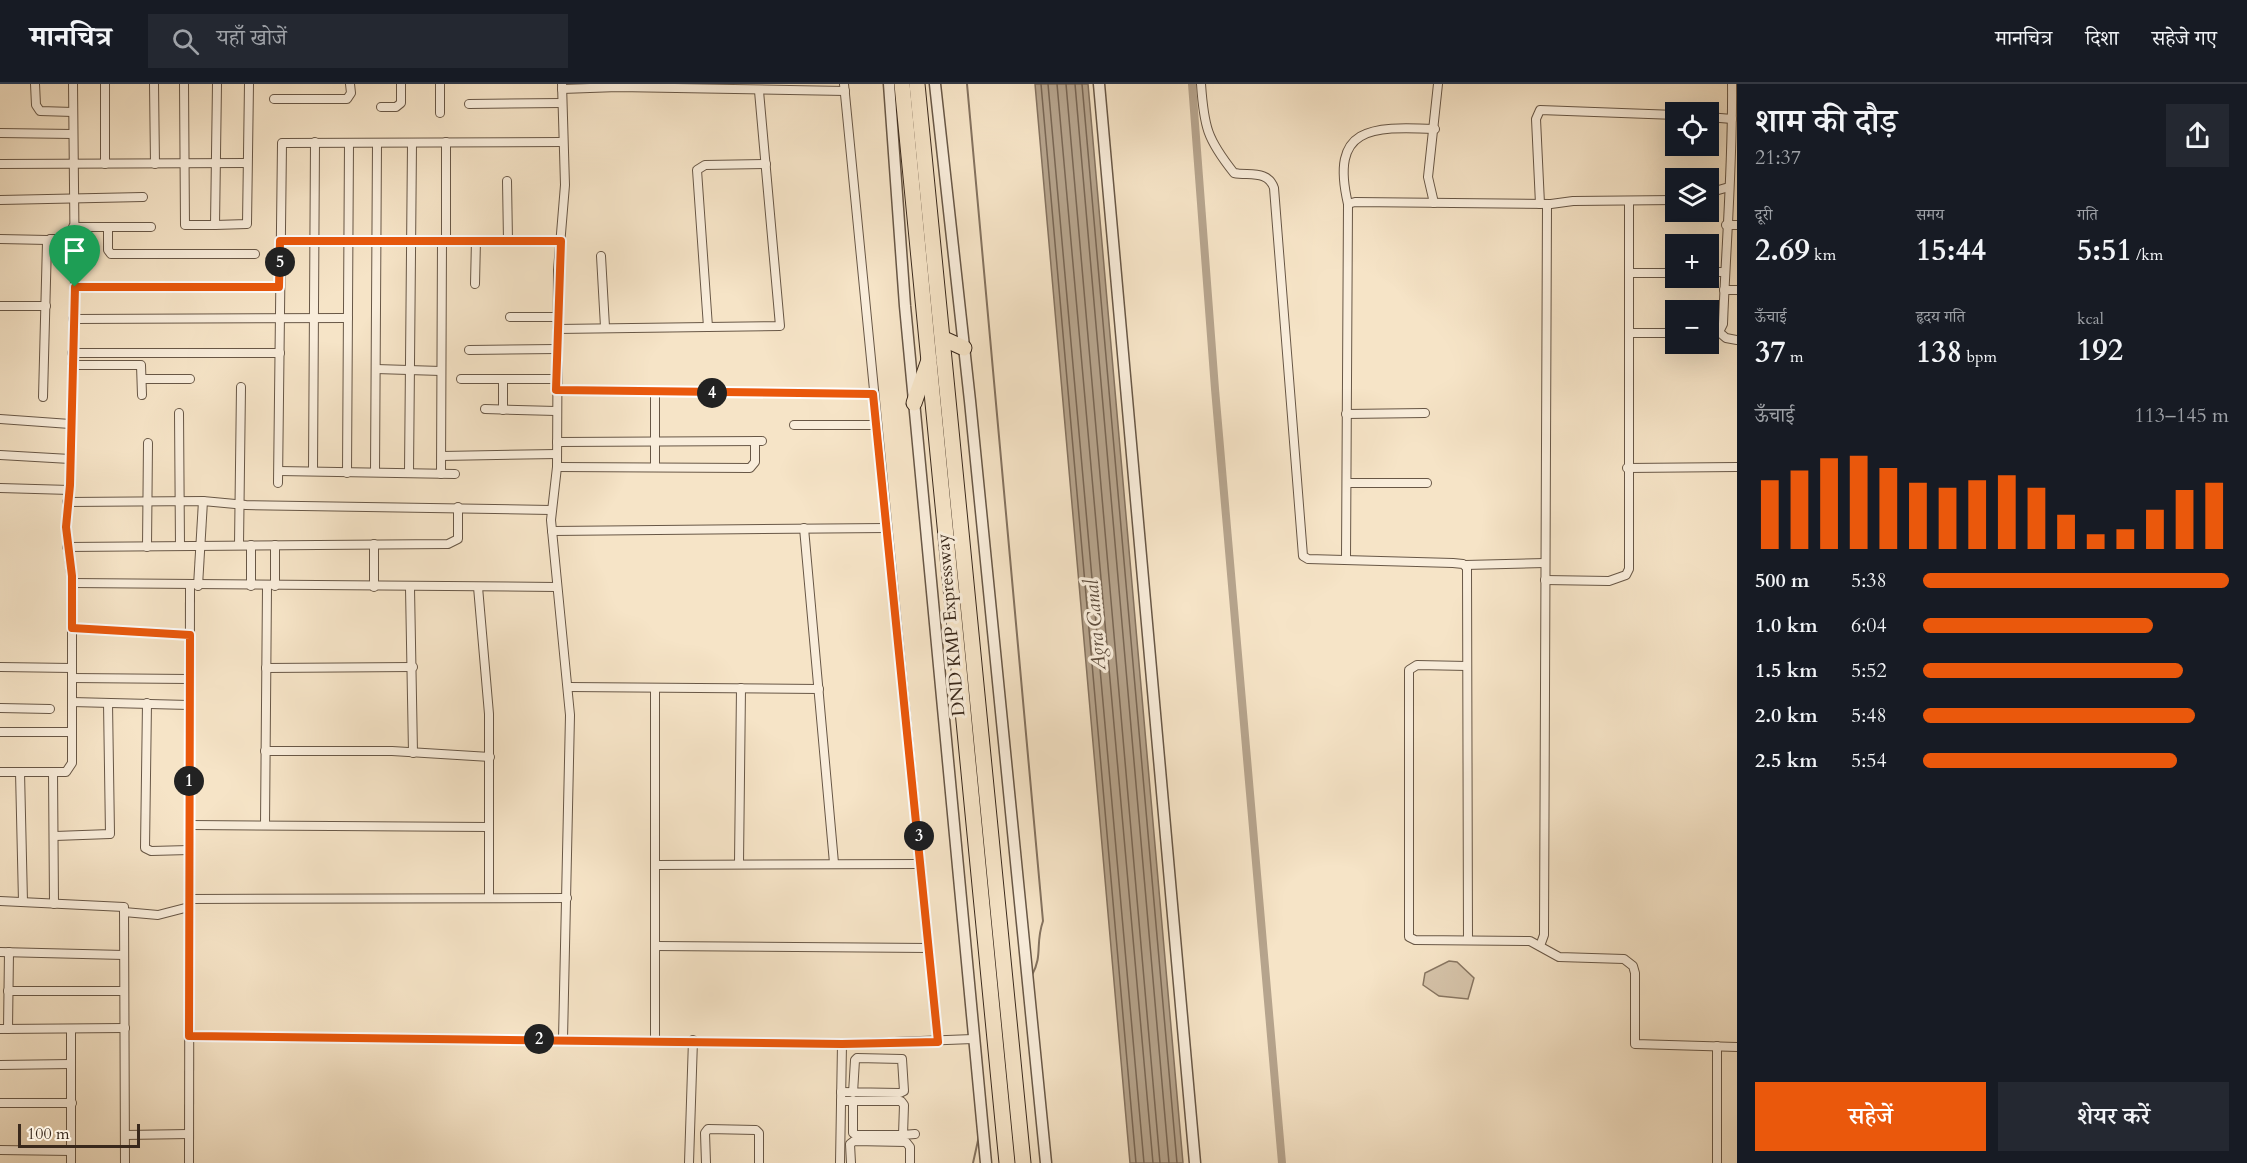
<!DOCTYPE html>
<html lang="hi">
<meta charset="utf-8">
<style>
:root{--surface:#171b24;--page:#242831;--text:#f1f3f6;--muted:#9ea1a6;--line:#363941;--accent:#ea580c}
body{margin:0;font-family:Cardo,"Noto Serif Devanagari",serif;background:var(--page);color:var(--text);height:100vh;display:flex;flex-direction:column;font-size:22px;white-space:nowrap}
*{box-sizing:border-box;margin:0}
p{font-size:20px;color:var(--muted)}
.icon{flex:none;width:33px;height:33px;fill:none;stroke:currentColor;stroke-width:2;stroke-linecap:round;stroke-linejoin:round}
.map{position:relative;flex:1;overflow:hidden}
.side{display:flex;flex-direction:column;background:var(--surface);width:510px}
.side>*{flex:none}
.tools{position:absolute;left:1665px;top:18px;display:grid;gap:12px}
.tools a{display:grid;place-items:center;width:54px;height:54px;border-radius:0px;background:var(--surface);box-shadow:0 6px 24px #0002;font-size:30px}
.scale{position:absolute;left:18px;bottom:15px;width:122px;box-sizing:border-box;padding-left:6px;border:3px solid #39281b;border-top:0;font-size:16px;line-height:21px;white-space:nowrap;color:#39281b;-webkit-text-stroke:4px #f9eddb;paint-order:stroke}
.pin{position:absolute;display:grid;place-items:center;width:51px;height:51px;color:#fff;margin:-62px -26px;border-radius:50% 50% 50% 0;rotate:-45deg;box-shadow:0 0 6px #0007}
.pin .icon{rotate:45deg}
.km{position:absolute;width:30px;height:30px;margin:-15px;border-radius:50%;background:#222;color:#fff;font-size:16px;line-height:30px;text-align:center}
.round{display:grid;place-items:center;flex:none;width:63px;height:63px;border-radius:0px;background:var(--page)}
.headline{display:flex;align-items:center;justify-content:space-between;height:102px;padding:0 18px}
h1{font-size:33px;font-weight:600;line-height:45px}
.stats{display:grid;grid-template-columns:repeat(3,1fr);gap:9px;height:102px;padding:6px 18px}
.stats div{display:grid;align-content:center}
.stats b{font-size:30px;font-weight:600}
.stats small{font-size:16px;font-weight:400}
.stats p{font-size:16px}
.chart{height:168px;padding:12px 18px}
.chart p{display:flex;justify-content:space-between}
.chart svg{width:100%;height:108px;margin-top:6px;stroke:var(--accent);stroke-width:6}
.action{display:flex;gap:12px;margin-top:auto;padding:12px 18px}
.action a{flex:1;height:69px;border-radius:0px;background:var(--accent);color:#fff;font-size:24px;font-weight:600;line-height:69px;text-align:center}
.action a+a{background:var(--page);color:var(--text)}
ul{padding:0 18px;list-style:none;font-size:20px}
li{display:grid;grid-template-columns:96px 72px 1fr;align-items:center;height:45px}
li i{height:15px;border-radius:8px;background:var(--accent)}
header{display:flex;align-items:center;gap:36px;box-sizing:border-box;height:84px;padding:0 30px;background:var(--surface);border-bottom:2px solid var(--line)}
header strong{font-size:28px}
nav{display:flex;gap:33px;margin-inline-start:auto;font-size:21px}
.search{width:420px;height:54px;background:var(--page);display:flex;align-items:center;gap:15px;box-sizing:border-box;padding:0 21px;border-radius:0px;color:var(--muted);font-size:22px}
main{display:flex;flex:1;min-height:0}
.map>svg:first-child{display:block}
.green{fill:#d6c4aa;stroke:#887662;stroke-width:1.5}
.water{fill:#b6a48d;stroke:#84725f;stroke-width:1.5}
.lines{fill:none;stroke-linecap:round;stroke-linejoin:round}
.shore{stroke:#786654;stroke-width:1.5}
.stream{stroke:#84725f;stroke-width:2}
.canal{stroke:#b6a48d;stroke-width:8}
.minor-casing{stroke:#685746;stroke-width:10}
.tertiary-casing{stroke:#685746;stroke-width:13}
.trunk-casing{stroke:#39281b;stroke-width:17}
.motorway-casing{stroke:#39281b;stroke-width:17}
.minor{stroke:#f9eddb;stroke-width:8}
.tertiary{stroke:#f9eddb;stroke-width:10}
.trunk{stroke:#f6e4c7;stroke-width:15}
.motorway{stroke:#f6e4c7;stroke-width:15}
.route-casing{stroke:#fff;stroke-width:12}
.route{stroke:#ea580c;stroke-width:8}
.labels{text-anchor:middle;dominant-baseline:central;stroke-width:6;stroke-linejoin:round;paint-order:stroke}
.street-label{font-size:18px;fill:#39281b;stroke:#f9eddb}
.water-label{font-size:20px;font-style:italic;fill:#5e4d3d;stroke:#f9eddb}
</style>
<header>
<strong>मानचित्र</strong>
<div class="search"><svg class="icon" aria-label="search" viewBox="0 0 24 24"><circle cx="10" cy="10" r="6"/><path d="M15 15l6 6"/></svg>यहाँ खोजें</div>
<nav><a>मानचित्र</a><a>दिशा</a><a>सहेजे गए</a></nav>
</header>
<main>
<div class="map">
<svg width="1737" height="1079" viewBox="0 0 1737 1079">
<rect width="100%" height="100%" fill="#f6e4c7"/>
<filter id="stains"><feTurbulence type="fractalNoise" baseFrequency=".00333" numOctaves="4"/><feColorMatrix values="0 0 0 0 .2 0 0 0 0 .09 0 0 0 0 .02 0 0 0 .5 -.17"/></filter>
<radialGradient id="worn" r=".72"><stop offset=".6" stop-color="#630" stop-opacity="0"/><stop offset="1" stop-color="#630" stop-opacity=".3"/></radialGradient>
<!-- green -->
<polygon class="green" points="1449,877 1457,878 1474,894 1468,915 1439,912 1423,901 1425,889"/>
<!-- water -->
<polygon class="water" points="1035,0 1088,0 1183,1079 1130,1079"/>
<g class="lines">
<!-- shore -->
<g class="shore">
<polyline points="1041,0 1136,1079"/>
<polyline points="1048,0 1144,1079"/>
<polyline points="1057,0 1153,1079"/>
<polyline points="1066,0 1160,1079"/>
<polyline points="1075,0 1169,1079"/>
<polyline points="1082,0 1177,1079"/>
</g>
<!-- stream -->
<g class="stream">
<path d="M 967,0 L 1043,837 C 1035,860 1043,871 1032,891"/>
<polyline points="973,1079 979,1052"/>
</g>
<!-- canal -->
<polyline class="canal" points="1192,0 1215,305 1282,1079"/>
<defs>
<g id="minor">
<polyline points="35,0 36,21 40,27 73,28"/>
<polyline points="105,0 105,80"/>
<polyline points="154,0 155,80"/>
<polyline points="184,0 185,141 215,141 217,0"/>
<polyline points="440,0 440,29"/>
<polyline points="562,0 565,101 558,186 557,383 551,436 570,631 563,955"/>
<polyline points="844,0 938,958"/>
<path d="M 1201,0 C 1204,43 1207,55 1234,89 C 1249,92 1268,86 1274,104 L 1303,472 L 1308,475 L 1453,479 L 1463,480 L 1467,484 L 1468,856"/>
<polyline points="562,5 618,3 845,7"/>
<polyline points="274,15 347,15 351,9 350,0"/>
<polyline points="469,20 562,19"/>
<polyline points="381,23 396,23 401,19 401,0"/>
<polyline points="1708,33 1732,35"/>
<polyline points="0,49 73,50"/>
<polyline points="446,58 446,156"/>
<polyline points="0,80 247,79"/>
<polyline points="507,97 508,157"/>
<polyline points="1708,109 1729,103"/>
<polyline points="0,116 143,113"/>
<polyline points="1434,119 1428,93 1438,0"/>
<path d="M 1348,120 C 1330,43 1370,42 1435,45"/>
<polyline points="1540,120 1536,35 1540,26 1676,31"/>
<polyline points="215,141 247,140 249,0"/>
<polyline points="1726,141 1737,141"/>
<polyline points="73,143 151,143"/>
<polyline points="108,143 108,166 111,170 255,170"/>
<polyline points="0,155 48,156"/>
<polyline points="280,157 561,157"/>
<polyline points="601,172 605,243"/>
<polyline points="1708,188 1725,188"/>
<polyline points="1629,189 1676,189"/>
<polyline points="475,200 476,156"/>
<polyline points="75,203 279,203"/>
<polyline points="1724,206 1737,206"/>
<polyline points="0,222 46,222"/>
<polyline points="510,233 557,233"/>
<polyline points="73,235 348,234"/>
<polyline points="708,243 697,86 705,81 766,80"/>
<polyline points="557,245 780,242 759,7"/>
<polyline points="1719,248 1726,254 1737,256"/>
<polyline points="1629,249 1676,249"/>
<path d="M 1708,250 L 1719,248 L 1723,240 C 1726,160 1733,80 1732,0"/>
<polyline points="469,266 557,265"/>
<polyline points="72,269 280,269"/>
<polyline points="72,281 141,281 142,311"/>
<polyline points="376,285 441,287"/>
<polyline points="143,295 190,295"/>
<polyline points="461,295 557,295"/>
<polyline points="556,306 873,310"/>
<polyline points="43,313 47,158 50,155 74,155"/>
<polyline points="485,325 556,327"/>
<polyline points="503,326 503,295"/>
<polyline points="179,329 180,462"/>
<polyline points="1346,330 1425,329"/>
<polyline points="0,335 70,340"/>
<polyline points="794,341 876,341"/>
<polyline points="557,358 762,357"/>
<polyline points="0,371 70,375"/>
<polyline points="442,372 557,370"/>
<polyline points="557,383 750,384 755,378 755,357"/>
<polyline points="655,383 655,308"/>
<polyline points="1627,384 1737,383"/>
<polyline points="279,387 455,390"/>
<polyline points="313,387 315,58"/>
<polyline points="375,388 377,59"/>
<polyline points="347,389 349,59"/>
<polyline points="409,389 412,59"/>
<polyline points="441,390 442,156"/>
<polyline points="278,399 282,59 563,58"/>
<polyline points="1347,399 1427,399"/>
<polyline points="0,404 70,406"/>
<polyline points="67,418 203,417 246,421 551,426"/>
<polyline points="804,444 834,779"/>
<polyline points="552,447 887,444"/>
<polyline points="374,460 374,503"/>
<polyline points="239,461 241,303"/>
<polyline points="67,463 448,460 458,455 458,423"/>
<polyline points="147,463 148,359"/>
<polyline points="1346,475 1348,120 1355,118 1551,120 1573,117 1676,116"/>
<polyline points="1465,481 1545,479"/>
<polyline points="1545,496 1609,497 1626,491 1629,485 1629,117"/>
<polyline points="72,499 556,503"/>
<polyline points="198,502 203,417"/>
<polyline points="251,502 251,461"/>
<polyline points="275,502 275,461"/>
<polyline points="478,503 489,630 489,814"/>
<polyline points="410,504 413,669"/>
<polyline points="72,544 190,551"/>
<polyline points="1467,582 1417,581 1409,586 1409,853 1415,856 1530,857 1559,873 1624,875 1633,882 1635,889 1635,960 1737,963"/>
<polyline points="0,583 72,584"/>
<polyline points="266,584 413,583"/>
<polyline points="72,594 189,595"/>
<polyline points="568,603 819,605"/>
<polyline points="72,618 189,621"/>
<polyline points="147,619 145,764 151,767 189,766"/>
<polyline points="0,624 50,625"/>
<polyline points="0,648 72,648"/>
<polyline points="265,667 392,667 490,673"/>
<polyline points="0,688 66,688 72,679 72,499 66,443 70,401 75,203 73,0"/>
<polyline points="20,688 23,818"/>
<polyline points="53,688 54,820"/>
<polyline points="190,741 489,743"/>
<polyline points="265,741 267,503"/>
<polyline points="55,752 110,750 108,619"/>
<polyline points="739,779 741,604"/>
<polyline points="656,781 921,780"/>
<polyline points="189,815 567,814"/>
<polyline points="0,817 124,823 125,1079"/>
<polyline points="124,828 158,831 189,823"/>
<polyline points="655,862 929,864"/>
<polyline points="1540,862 1544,851 1547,120"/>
<polyline points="0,868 124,871"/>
<polyline points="8,907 124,907"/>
<polyline points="0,945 125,944"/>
<polyline points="8,945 9,868"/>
<polyline points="189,952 842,960 973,955"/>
<polyline points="655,957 655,605"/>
<polyline points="0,981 71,980"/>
<polyline points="841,1008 900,1009 904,1007 902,975 857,974 855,976 853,1009"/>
<polyline points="841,1017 901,1017 904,1021 903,1051 915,1050"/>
<polyline points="853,1017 853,1049 856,1051 903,1051"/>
<polyline points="0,1019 72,1019"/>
<polyline points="125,1051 189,1050"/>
<polyline points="0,1066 71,1067"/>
<polyline points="71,1079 71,945"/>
<polyline points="189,1079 190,501"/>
<polyline points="689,1079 693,956"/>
<polyline points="706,1079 705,1049 708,1045 756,1046 759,1049 759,1079"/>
<polyline points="840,1079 842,960"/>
<polyline points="851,1079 850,1060 854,1057 906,1058 910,1063 910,1079"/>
<polyline points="1717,1079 1717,962"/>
</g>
<g id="tertiary">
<polyline points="889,0 905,222 986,1079"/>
<polyline points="935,0 970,317 1046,1079"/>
<polyline points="1099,0 1195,1079"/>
</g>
<g id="trunk">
<polyline points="902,0 1007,1079"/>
<polyline points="917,0 1023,1079"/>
</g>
<g id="motorway">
<polyline points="944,255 964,264"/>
<polyline points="914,319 929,276"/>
</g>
</defs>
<!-- minor casing -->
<use href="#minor" class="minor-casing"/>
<!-- tertiary casing -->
<use href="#tertiary" class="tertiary-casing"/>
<!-- trunk casing -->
<use href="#trunk" class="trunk-casing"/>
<!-- motorway casing -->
<use href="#motorway" class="motorway-casing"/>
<!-- minor -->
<use href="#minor" class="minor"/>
<!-- tertiary -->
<use href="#tertiary" class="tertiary"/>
<!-- trunk -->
<use href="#trunk" class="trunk"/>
<!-- motorway -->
<use href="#motorway" class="motorway"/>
</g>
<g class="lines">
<defs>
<polygon id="route" points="280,157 561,157 556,306 873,310 938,958 842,960 189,952 190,551 72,544 72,492 66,443 70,401 75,203 279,203"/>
</defs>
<!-- route casing -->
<use href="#route" class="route-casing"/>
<!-- route -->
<use href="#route" class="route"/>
</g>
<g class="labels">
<!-- street labels -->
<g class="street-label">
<text transform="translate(951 541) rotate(-95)">DND KMP Expressway</text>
</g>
<!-- water labels -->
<g class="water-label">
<text transform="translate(1095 541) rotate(-95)">Agra Canal</text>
</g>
</g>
<rect width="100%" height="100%" filter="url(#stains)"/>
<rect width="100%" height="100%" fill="url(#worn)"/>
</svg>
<div class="tools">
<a><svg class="icon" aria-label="locate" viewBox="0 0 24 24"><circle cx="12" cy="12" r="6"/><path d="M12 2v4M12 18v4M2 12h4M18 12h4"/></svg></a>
<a><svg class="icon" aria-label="layers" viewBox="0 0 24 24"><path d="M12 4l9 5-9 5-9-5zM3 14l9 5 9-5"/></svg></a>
<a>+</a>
<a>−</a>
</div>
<div class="scale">100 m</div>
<div class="pin" style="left:75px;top:203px;background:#1e9e55"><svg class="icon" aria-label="arrive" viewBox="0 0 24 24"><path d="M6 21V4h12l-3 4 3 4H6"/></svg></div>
<b class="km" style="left:189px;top:697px">1</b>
<b class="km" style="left:539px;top:955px">2</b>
<b class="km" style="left:919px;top:752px">3</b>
<b class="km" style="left:712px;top:309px">4</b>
<b class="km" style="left:280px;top:178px">5</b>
</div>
<section class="side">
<div class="headline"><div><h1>शाम की दौड़</h1><p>21:37</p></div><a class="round"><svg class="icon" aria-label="share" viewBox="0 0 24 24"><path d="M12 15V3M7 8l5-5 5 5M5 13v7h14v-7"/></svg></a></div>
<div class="stats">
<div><p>दूरी</p><b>2.69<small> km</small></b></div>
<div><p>समय</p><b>15:44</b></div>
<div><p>गति</p><b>5:51<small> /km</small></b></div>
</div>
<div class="stats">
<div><p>ऊँचाई</p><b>37<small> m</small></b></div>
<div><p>हृदय गति</p><b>138<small> bpm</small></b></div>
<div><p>kcal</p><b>192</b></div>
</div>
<div class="chart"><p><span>ऊँचाई</span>113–145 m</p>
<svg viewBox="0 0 160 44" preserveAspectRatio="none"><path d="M5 44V16M15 44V12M25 44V7M35 44V6M45 44V11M55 44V17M65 44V19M75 44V16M85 44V14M95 44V19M105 44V30M115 44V38M125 44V36M135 44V28M145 44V20M155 44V17"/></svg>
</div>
<ul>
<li><b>500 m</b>5:38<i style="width:100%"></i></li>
<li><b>1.0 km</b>6:04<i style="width:75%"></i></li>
<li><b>1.5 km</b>5:52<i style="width:85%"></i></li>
<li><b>2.0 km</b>5:48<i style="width:89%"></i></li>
<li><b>2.5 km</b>5:54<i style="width:83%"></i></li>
</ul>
<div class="action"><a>सहेजें</a><a>शेयर करें</a></div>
</section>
</main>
